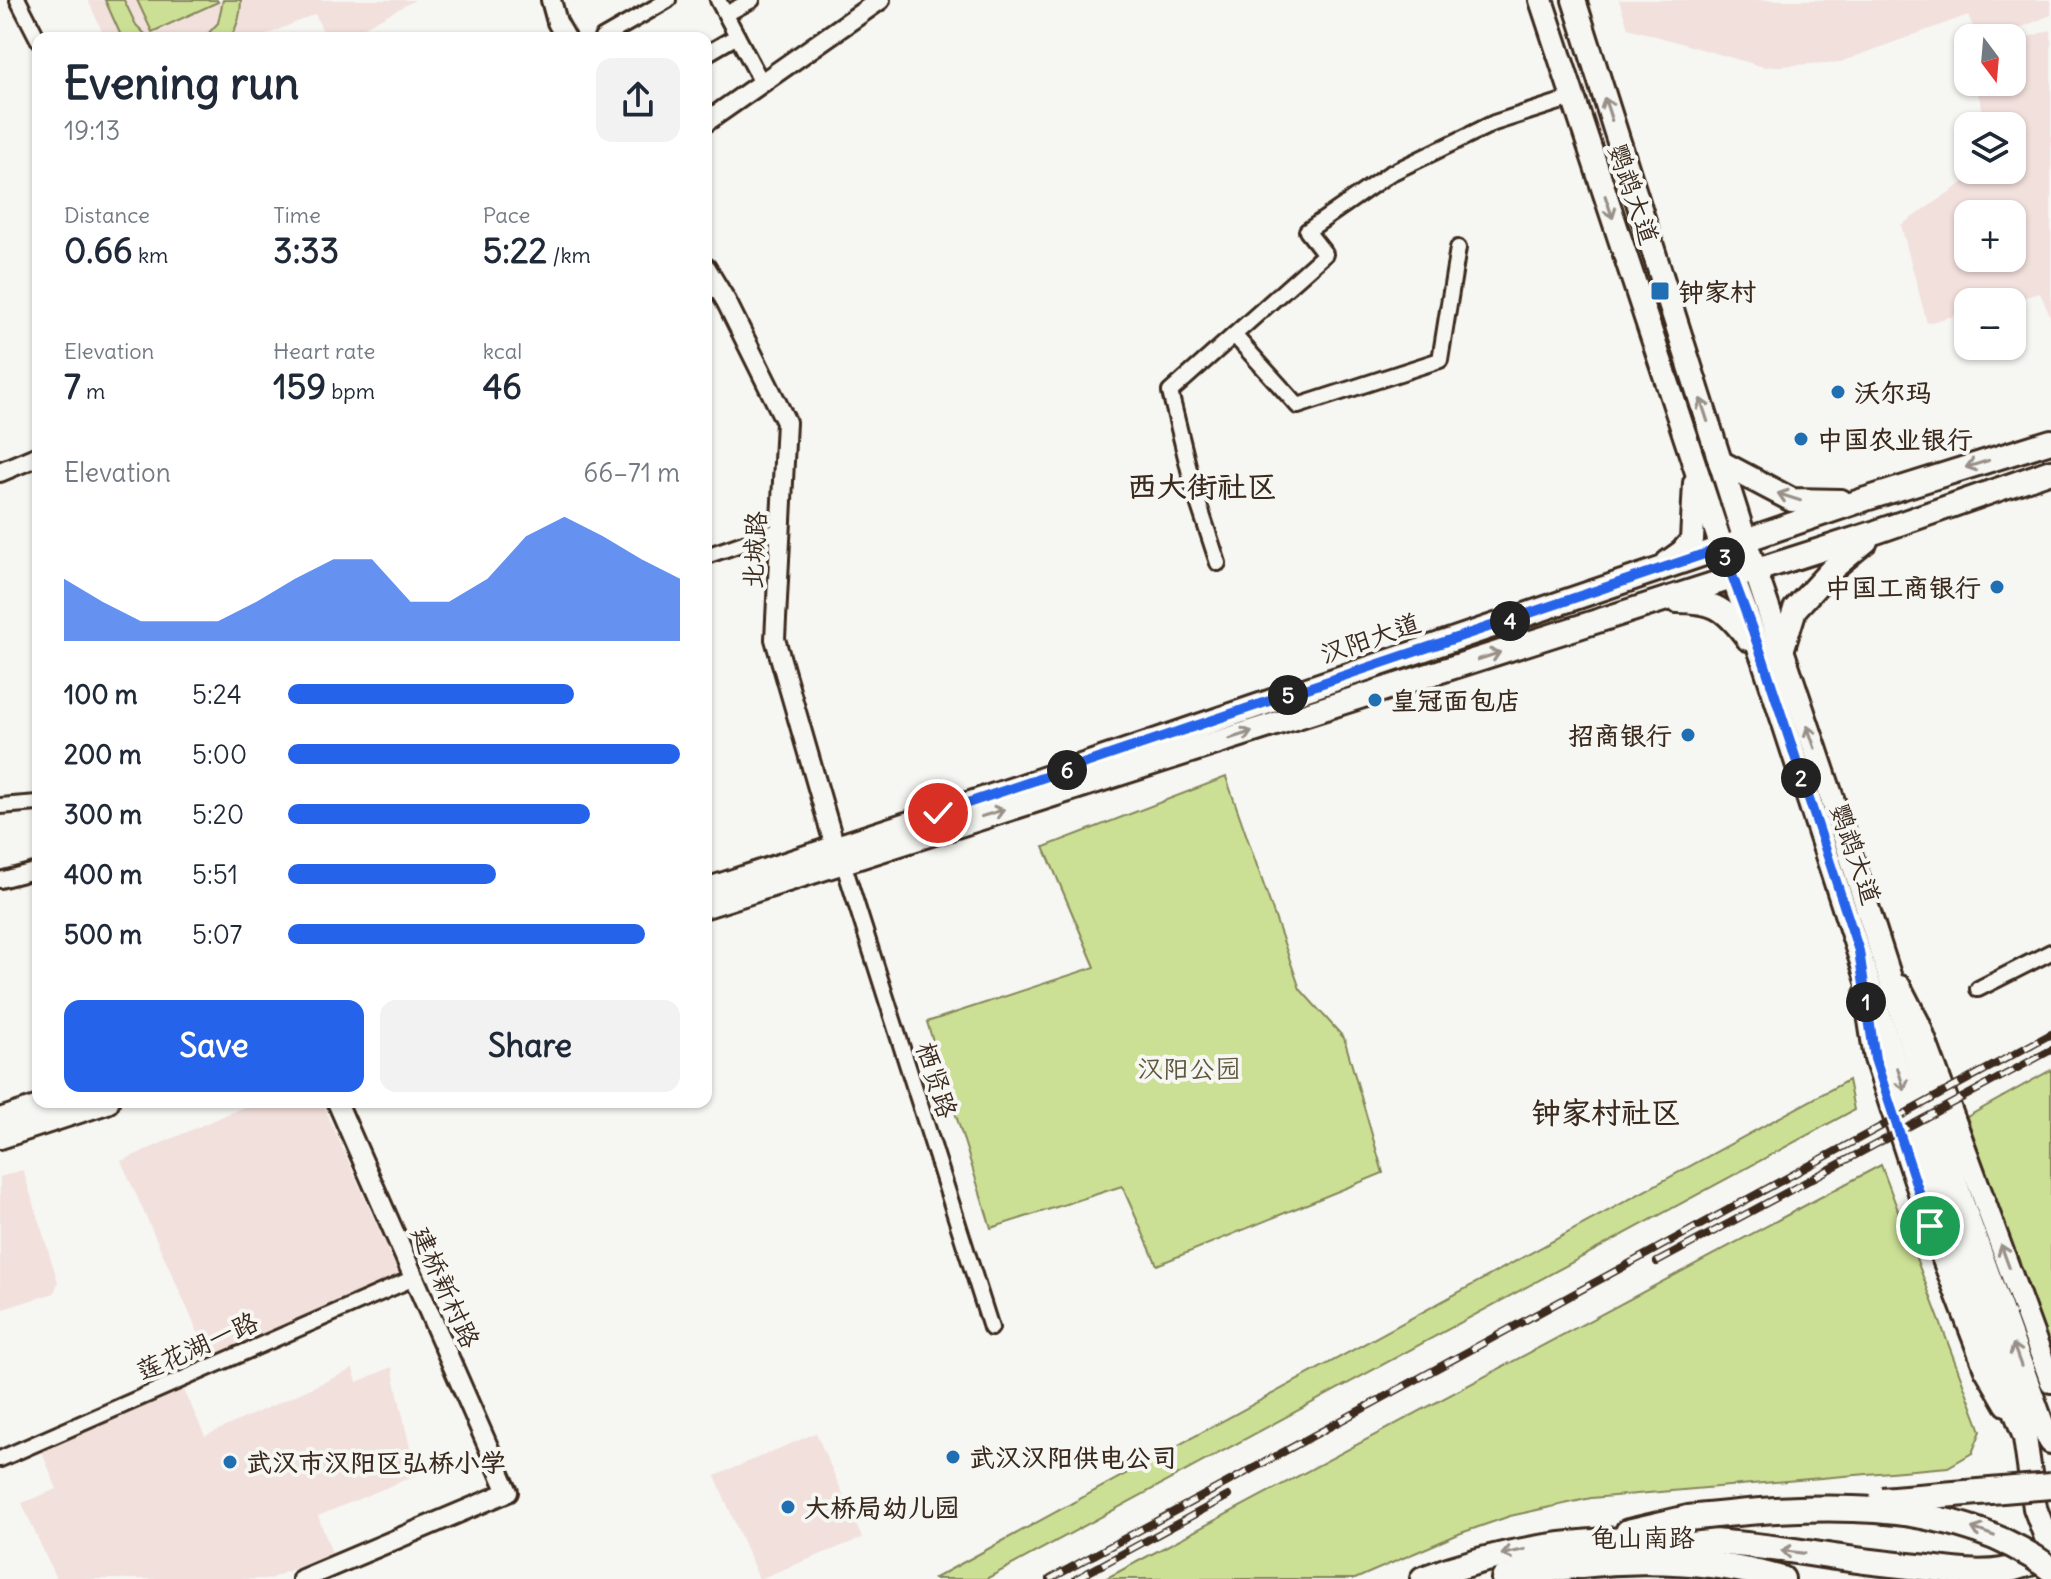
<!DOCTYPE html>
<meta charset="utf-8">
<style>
:root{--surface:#fff;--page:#f2f2f3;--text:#1f2937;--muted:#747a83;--accent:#2563eb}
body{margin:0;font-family:Delius,"LXGW WenKai TC",sans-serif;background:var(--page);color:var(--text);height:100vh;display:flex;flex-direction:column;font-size:30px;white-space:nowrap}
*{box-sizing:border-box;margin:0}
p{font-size:26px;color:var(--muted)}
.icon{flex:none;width:44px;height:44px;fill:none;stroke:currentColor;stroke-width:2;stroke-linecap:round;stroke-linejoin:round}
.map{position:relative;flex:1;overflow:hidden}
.sheet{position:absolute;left:32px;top:32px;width:680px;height:1076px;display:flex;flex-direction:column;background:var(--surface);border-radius:16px;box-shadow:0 2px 6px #0004}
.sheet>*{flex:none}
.needle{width:52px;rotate:164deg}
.fabs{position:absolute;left:1954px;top:24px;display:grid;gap:16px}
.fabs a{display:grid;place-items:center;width:72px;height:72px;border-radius:16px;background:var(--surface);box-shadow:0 2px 6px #0004;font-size:40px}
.pin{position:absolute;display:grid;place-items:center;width:68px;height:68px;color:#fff;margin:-34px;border:4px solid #fff;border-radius:50%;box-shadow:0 2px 8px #0007}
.km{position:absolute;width:40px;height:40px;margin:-20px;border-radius:50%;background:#222;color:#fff;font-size:22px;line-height:40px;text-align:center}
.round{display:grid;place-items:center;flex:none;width:84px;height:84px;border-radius:16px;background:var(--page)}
.overview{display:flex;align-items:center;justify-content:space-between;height:136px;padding:0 32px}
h1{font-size:44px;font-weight:800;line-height:60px}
.figures{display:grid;grid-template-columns:repeat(3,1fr);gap:12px;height:136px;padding:8px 32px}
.figures div{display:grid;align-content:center}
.figures b{font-size:34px;font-weight:800}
.figures small{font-size:22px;font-weight:400}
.figures p{font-size:22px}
.chart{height:224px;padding:16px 32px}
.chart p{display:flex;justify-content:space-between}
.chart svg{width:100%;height:144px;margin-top:8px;fill:var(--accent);opacity:.7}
.button{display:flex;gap:16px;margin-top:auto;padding:16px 32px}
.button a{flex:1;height:92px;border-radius:16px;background:var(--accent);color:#fff;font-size:32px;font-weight:800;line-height:92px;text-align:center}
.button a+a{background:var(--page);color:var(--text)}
ul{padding:0 32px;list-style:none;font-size:26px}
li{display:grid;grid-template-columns:128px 96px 1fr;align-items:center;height:60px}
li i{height:20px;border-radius:10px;background:var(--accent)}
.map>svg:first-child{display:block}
.built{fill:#f2e0dc;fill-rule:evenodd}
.green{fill:#cce095;stroke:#84855a;stroke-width:2}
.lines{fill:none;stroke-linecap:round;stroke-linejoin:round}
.minor-casing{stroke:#3b2a1e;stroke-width:20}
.tertiary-casing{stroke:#3b2a1e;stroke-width:24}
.secondary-casing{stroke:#3b2a1e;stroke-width:26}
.primary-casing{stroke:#3b2a1e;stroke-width:28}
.trunk-casing{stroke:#3b2a1e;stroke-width:30}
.minor{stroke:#f6f6f2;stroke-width:14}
.tertiary{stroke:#f6f6f2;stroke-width:18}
.secondary{stroke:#f6f6f2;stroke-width:20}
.primary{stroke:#f6f6f2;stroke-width:22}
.trunk{stroke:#f6f6f2;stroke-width:24}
.rail-casing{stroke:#3b2a1e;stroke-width:8}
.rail{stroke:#f6f6f2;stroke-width:5;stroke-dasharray:15;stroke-linecap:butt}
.trunk-bridge-casing{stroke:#3b2a1e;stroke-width:30;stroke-linecap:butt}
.trunk-bridge{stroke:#f6f6f2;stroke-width:24}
.oneway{stroke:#989088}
.route-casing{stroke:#fff;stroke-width:16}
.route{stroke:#2563eb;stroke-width:10}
.poi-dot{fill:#1f6fb2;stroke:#f6f6f2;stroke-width:3}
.labels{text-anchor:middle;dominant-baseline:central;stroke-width:8;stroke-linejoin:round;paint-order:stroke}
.street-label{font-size:26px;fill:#3b2a1e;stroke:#f6f6f2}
.poi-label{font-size:26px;font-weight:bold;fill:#3b2a1e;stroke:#f6f6f2;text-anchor:start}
.park-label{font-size:26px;fill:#5f583c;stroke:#f6f6f2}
.quarter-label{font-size:30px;font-weight:bold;fill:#3b2a1e;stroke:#f6f6f2}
</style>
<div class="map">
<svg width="2051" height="1579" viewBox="0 0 2051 1579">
<rect width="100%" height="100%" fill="#f6f6f2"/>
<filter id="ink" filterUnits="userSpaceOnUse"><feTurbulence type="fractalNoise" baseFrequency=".0125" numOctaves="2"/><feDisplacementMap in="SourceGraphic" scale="16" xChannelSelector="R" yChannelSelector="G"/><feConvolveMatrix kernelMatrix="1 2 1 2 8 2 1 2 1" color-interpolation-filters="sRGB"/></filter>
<g filter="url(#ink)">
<!-- built -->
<g class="built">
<polygon points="88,0 415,0 344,38 326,38 315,14 259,38 105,38"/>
<polygon points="1619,0 2051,0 2051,15 1996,38 1978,38 1968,15 1840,62 1764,67 1628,28"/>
<path d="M 2051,30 L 2051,318 L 2040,293 L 2005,302 L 1968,302 L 1968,312 L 1927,323 L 1901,225 L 1982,170 L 2012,170 L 2012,126 L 1987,126 L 1975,82 L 2012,82 L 2012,42 ZM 1968,214 L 2012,214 L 2012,258 L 1968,258 Z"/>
<polygon points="255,1102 322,1102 399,1275 210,1359 121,1161"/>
<polygon points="23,1170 58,1282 54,1293 0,1310 0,1177"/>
<polygon points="392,1367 416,1475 318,1516 332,1553 269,1579 56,1579 22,1503 57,1489 41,1450 183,1388 205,1436 353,1369 357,1382"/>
<polygon points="816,1433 862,1538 759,1579 715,1476"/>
</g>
<!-- green -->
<g class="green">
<polygon points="105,0 124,0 136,25 149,38 122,38"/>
<polygon points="137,0 217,0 218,2 152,32"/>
<path d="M 223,0 L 241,0 C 241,14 238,26 230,38 L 204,38 L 218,23 Z"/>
<polygon points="1226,777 1300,989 1344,1038 1383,1173 1157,1265 1122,1186 991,1228 927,1022 1095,967 1044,847"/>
<polygon points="2051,1070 2051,1358 1967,1117"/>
<polygon points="1848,1080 1854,1110 986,1579 933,1579"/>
<polygon points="1881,1165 1981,1431 1972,1453 1948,1467 1591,1498 1510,1516 1461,1533 1355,1579 1105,1579"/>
</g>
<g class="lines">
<defs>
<g id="minor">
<polyline points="18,0 38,39"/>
<polyline points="718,0 762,83"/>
<polyline points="726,14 752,0"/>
<polyline points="602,38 668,0"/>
<polyline points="706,54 737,36"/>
<polyline points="1234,335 1298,406 1440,360 1458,248"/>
<polyline points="706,556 781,530"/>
<polyline points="1218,563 1194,490 1170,392 1325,254 1307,231 1389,174 1494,123 1572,98"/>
<polyline points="0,806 38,803"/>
<polyline points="841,856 991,1328"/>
<polyline points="0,880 38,870"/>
<polyline points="1978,989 2051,952"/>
<polyline points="0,1459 414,1278"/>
</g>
<g id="tertiary">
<polyline points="551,0 557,22 566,38"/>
<polyline points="706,122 880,0"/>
<polyline points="706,268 726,301 786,422 775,639 835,847"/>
<polyline points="0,472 38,456"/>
<polyline points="302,1579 508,1492 337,1102"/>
</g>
<g id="secondary">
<polyline points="1900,986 1919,1023 2051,1382"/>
<polyline points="1865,994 1875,1059 1930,1226 1985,1369 2006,1405"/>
</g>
<g id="primary">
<polyline points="1541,0 1722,548 1763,659 1941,1205 2025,1438 2035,1508 2049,1545"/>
<polyline points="1574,0 1745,540 1836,810 1962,1202 2044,1429 2051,1442"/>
<polyline points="1720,462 1792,500 1841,501"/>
<polyline points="1668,562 1682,552 1692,540 1695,483"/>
<path d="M 1677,601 C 1715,601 1726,609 1748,639"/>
<polyline points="1782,651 1795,609 1831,570 1866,541"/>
<polyline points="706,890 1016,788 1866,499 2051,441"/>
<polyline points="706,906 1876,532 2051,471"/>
<polyline points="0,1120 54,1102"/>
<polyline points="0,1137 107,1102"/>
</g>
<g id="trunk">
<polyline points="2044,1429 2051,1432"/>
<polyline points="1628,1532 1688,1518"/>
<path d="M 1423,1579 C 1544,1532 1675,1533 1802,1552 C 1844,1559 1886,1564 1929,1568 C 1952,1571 1978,1575 2002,1571 C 2013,1569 2025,1564 2037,1561"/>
<path d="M 1504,1579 C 1594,1557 1691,1554 1782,1579"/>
</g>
</defs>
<!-- minor casing -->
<use href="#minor" class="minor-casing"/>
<!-- tertiary casing -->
<use href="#tertiary" class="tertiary-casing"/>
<!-- secondary casing -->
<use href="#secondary" class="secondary-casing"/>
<!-- primary casing -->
<use href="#primary" class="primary-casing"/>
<!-- trunk casing -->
<use href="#trunk" class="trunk-casing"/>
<!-- minor -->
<use href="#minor" class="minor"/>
<!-- tertiary -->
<use href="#tertiary" class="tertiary"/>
<!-- secondary -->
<use href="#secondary" class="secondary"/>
<!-- primary -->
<use href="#primary" class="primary"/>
<!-- trunk -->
<use href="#trunk" class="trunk"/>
<defs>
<g id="rail">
<polyline points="1657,1262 2051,1050"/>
<polyline points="1050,1579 2051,1034"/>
<polyline points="1076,1579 1228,1496"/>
</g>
</defs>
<!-- rail casing -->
<use href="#rail" class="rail-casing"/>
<!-- rail -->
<use href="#rail" class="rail"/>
<defs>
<g id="trunk-bridge">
<polyline points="1882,1500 2051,1486"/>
<path d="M 1688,1518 C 1808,1505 1948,1493 2051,1569"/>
</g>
</defs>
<!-- trunk-bridge casing -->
<use href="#trunk-bridge" class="trunk-bridge-casing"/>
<!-- trunk-bridge -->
<use href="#trunk-bridge" class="trunk-bridge"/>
</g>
<!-- one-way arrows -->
<defs><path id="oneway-shaft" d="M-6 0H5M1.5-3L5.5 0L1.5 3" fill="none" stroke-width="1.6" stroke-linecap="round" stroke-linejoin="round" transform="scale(2)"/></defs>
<g class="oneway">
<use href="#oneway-shaft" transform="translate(1608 109) rotate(-108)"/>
<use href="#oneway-shaft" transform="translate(1609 207) rotate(71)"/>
<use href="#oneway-shaft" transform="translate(1704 410) rotate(-108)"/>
<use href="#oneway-shaft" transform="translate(1977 464) rotate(163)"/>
<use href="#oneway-shaft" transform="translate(1789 497) rotate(-162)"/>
<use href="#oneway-shaft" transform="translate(1489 656) rotate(-18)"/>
<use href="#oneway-shaft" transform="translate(1241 735) rotate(-18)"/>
<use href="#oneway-shaft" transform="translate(1811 737) rotate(-109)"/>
<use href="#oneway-shaft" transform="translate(993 813) rotate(-17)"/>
<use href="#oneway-shaft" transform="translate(1901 1079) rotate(72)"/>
<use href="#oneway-shaft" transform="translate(2005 1256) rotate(-110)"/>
<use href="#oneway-shaft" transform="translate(2017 1355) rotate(-110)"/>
<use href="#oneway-shaft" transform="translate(1983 1532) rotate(-160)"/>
<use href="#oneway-shaft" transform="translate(1513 1552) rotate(168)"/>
<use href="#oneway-shaft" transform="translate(1793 1552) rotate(-173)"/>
</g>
</g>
<g class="lines" filter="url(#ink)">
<defs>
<polyline id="route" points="938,813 1722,548 1763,659 1859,951 1875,1059 1930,1226"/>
</defs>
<!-- route casing -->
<use href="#route" class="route-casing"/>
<!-- route -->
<use href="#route" class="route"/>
</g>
<!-- markers -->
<g class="poi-dot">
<rect x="1650" y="281" width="20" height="20" rx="4"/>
<circle cx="1838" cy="392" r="8"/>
<circle cx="1801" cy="439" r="8"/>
<circle cx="1997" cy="587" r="8"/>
<circle cx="1375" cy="700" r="8"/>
<circle cx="1688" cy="735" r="8"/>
<circle cx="953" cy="1457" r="8"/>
<circle cx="230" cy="1462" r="8"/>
<circle cx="788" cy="1507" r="8"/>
</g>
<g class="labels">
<!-- street labels -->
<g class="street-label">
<text transform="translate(1634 194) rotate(71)">鹦鹉大道</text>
<text transform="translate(754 550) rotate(-87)">北城路</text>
<text transform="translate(1370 638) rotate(-19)">汉阳大道</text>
<text transform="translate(1856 854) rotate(71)">鹦鹉大道</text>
<text transform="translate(937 1080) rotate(72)">栖贤路</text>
<text transform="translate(446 1287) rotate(66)">建桥新村路</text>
<text transform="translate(197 1346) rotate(-24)">莲花湖一路</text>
<text x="1643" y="1537">龟山南路</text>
</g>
<!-- poi labels -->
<g class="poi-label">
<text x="1678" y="291">钟家村</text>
<text x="1854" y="392">沃尔玛</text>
<text x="1817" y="439">中国农业银行</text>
<text x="1981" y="587" text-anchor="end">中国工商银行</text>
<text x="1391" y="700">皇冠面包店</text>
<text x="1672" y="735" text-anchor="end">招商银行</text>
<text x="969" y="1457">武汉汉阳供电公司</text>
<text x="246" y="1462">武汉市汉阳区弘桥小学</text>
<text x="804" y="1507">大桥局幼儿园</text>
</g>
<!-- park labels -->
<g class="park-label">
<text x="1189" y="1068">汉阳公园</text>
</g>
<!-- quarter labels -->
<g class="quarter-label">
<text x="1202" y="486">西大街社区</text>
<text x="1606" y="1112">钟家村社区</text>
</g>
</g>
</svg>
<div class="fabs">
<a><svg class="needle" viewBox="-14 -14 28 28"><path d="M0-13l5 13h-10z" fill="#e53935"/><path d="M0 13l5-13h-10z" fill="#747a83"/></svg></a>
<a><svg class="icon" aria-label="layers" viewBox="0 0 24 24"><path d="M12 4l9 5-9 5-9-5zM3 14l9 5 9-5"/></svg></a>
<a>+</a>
<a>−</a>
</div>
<div class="pin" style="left:1930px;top:1226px;background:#1e9e55"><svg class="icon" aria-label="arrive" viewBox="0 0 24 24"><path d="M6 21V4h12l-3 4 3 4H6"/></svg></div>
<div class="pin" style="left:938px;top:813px;background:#d93025"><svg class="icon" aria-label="check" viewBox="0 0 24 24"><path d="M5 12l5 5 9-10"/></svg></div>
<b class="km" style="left:1866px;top:1002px">1</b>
<b class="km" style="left:1801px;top:778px">2</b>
<b class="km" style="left:1725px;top:557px">3</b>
<b class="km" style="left:1510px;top:621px">4</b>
<b class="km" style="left:1288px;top:695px">5</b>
<b class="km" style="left:1067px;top:770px">6</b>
<section class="sheet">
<div class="overview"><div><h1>Evening run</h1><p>19:13</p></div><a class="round"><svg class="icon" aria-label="share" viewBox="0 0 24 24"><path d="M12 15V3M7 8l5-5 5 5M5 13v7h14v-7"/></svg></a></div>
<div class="figures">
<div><p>Distance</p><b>0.66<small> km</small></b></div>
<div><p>Time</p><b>3:33</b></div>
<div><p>Pace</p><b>5:22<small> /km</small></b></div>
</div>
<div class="figures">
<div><p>Elevation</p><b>7<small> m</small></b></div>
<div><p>Heart rate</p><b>159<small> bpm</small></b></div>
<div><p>kcal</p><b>46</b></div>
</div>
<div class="chart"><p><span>Elevation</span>66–71 m</p>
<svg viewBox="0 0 160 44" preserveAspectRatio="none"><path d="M0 44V25L10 32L20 38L30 38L40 38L50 32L60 25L70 19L80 19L90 32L100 32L110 25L120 12L130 6L140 12L150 19L160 25V44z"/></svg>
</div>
<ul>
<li><b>100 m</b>5:24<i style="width:73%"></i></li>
<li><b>200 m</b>5:00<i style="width:100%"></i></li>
<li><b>300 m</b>5:20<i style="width:77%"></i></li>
<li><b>400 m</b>5:51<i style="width:53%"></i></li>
<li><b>500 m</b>5:07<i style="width:91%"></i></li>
</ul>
<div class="button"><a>Save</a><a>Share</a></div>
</section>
</div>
